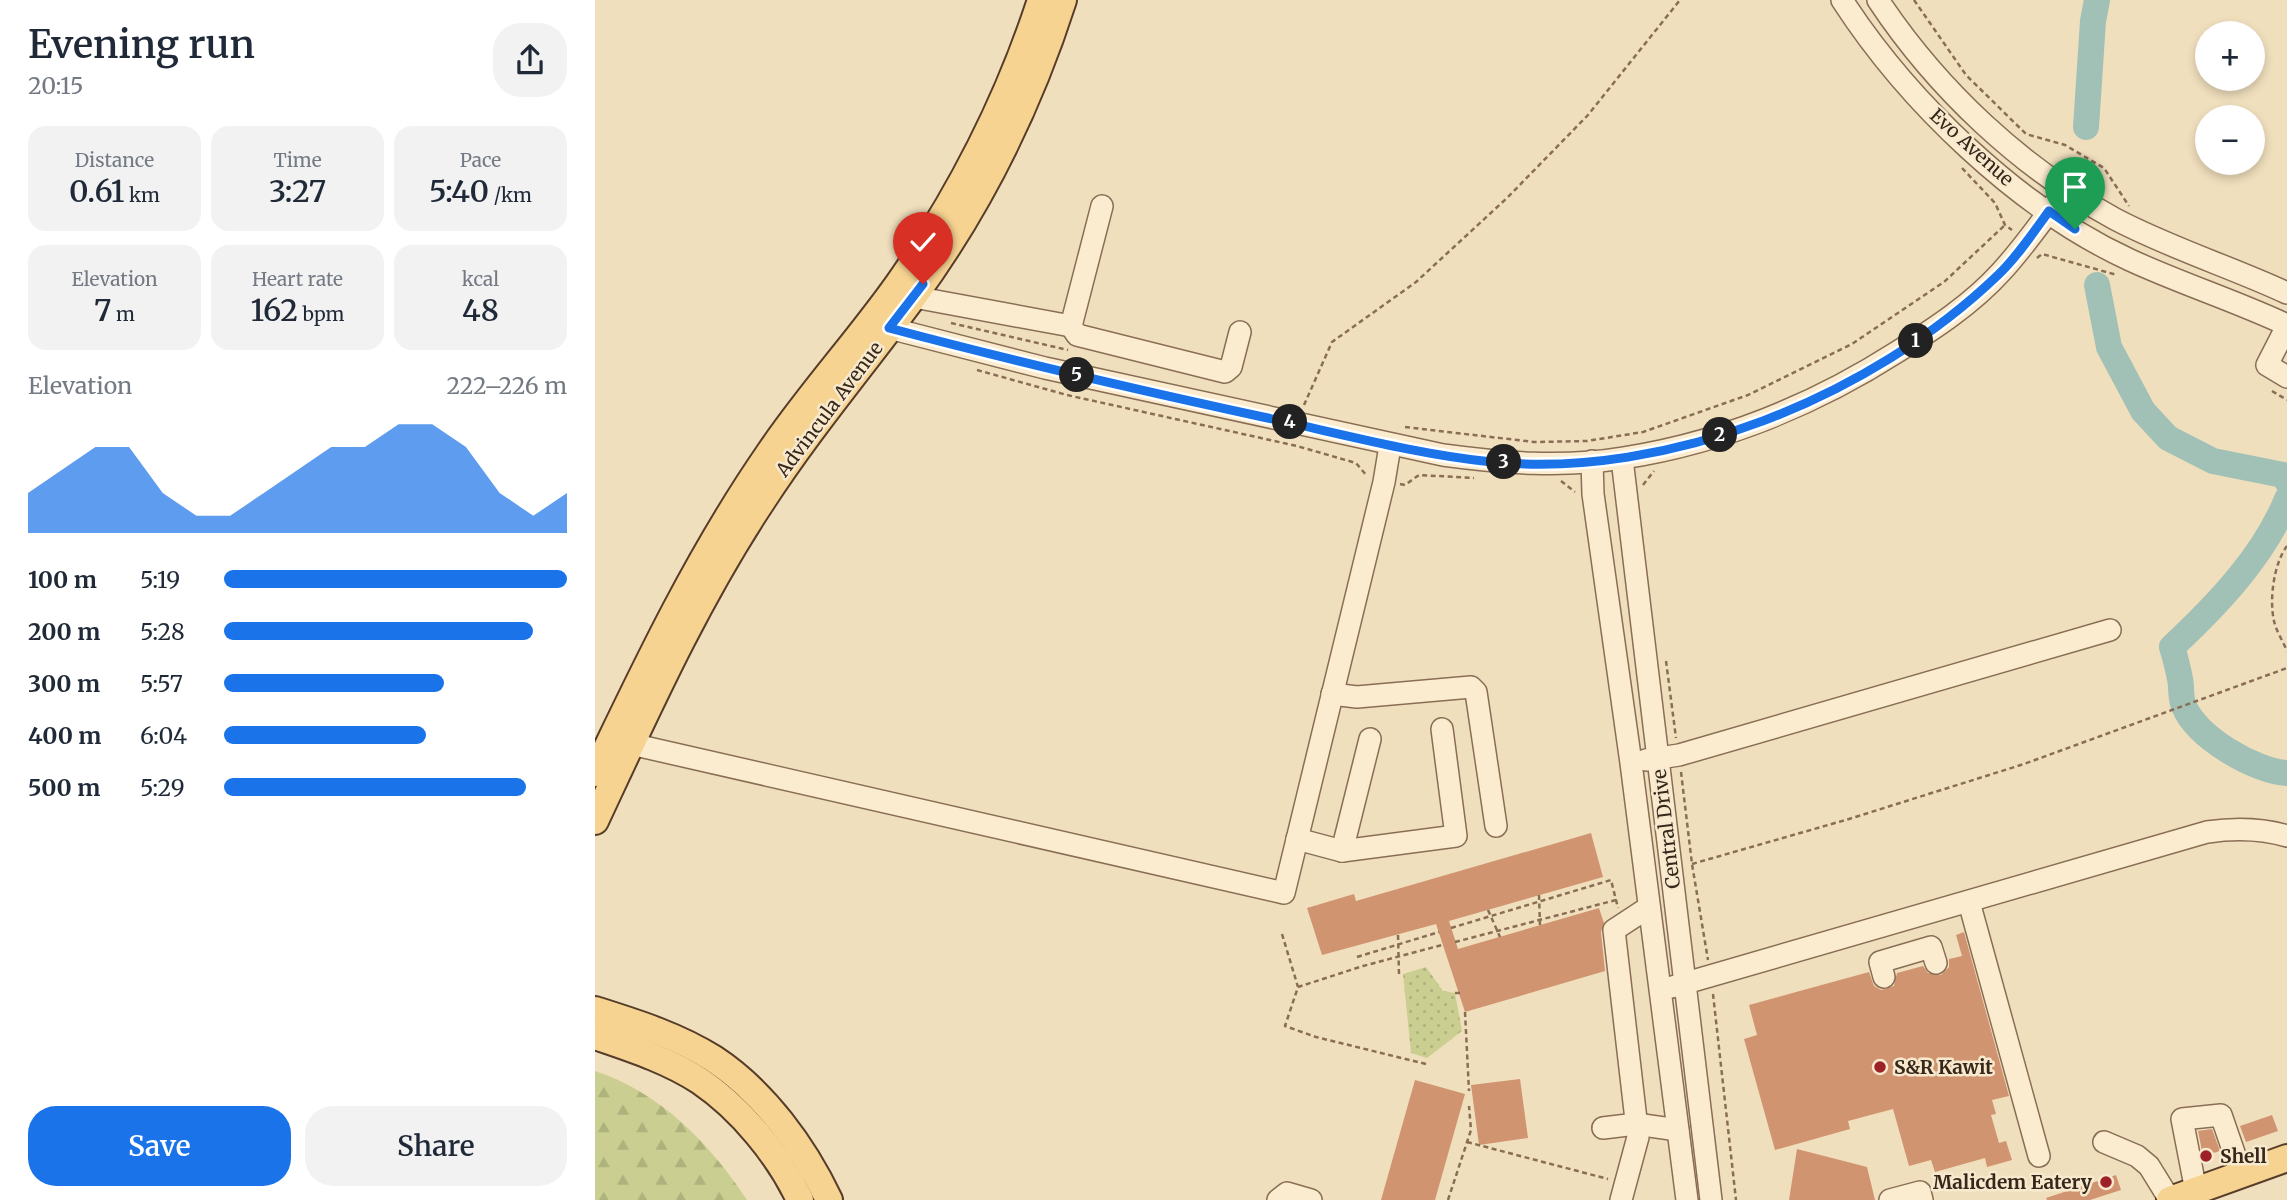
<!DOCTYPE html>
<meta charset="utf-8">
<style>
:root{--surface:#fff;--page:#f2f2f3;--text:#1f2937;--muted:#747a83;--accent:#1a73e8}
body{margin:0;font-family:Merriweather,serif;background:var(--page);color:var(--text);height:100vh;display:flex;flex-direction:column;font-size:26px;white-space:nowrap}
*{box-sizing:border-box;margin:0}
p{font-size:23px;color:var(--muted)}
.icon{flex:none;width:38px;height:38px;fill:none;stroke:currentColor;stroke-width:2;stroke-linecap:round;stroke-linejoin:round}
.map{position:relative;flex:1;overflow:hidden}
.side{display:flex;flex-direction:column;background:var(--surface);width:595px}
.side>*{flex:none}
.controls{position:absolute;left:1600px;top:21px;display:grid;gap:14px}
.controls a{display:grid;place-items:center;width:70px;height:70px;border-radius:50%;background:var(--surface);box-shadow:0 4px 10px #0003;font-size:35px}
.pin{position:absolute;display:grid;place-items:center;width:60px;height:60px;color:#fff;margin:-72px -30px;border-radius:50% 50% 50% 0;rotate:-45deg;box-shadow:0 0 7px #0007}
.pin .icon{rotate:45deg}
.km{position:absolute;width:35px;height:35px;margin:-18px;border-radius:50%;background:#222;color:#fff;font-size:19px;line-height:35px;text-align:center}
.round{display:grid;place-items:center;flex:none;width:74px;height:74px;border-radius:28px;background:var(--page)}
.head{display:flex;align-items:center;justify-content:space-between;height:119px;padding:0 28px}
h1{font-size:38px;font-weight:600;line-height:52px}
.metrics{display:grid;grid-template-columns:repeat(3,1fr);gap:10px;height:119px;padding:7px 28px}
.metrics div{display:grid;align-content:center;border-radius:18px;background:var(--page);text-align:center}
.metrics b{font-size:30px;font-weight:600}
.metrics small{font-size:19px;font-weight:400}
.metrics p{font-size:19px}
.chart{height:196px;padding:14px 28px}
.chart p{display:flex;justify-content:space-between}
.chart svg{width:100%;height:126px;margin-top:7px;fill:var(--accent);opacity:.7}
.primary-button{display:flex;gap:14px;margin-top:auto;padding:14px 28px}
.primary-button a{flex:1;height:80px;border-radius:28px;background:var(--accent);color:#fff;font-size:28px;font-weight:600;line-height:80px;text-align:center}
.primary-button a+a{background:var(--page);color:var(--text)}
ul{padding:0 28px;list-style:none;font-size:23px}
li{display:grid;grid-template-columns:112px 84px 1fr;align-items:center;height:52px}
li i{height:18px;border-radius:9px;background:var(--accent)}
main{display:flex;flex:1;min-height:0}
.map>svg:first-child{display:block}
.forest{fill:url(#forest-firs)}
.park{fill:url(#park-dots)}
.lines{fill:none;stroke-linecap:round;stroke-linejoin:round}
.river{stroke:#a1c1b6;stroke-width:26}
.building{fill:#d19470}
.minor-casing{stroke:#896e55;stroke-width:24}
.major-casing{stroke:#563d2a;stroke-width:30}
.path{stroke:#896e55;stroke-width:2.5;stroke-dasharray:5 3.5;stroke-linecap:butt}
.minor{stroke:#fbecd0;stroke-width:21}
.major{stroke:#f7d391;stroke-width:26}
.route-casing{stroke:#fff;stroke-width:14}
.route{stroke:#1a73e8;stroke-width:9}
.poi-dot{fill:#9c2228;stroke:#f7e9cd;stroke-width:2.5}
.labels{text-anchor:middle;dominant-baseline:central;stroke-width:5;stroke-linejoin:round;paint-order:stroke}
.street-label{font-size:19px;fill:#37271b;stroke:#f7e9cd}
.poi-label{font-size:19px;font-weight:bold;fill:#37271b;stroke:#f7e9cd;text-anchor:start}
</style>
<main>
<section class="side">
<div class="head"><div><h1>Evening run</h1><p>20:15</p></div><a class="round"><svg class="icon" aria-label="share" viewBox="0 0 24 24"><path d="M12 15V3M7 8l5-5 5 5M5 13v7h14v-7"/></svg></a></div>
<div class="metrics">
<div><p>Distance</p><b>0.61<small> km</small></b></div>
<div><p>Time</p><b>3:27</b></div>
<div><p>Pace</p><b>5:40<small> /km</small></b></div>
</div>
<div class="metrics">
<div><p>Elevation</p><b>7<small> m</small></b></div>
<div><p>Heart rate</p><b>162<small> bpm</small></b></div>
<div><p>kcal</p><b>48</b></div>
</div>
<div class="chart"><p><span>Elevation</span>222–226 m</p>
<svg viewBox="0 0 160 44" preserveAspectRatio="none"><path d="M0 44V30L10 22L20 14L30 14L40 30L50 38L60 38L70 30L80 22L90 14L100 14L110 6L120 6L130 14L140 30L150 38L160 30V44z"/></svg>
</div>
<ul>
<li><b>100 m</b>5:19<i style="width:100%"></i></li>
<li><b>200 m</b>5:28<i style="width:90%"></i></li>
<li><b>300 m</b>5:57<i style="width:64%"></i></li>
<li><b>400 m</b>6:04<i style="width:59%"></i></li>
<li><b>500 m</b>5:29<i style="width:88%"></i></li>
</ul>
<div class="primary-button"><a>Save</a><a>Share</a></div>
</section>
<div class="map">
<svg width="1692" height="1200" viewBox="0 0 1692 1200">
<defs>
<pattern id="forest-firs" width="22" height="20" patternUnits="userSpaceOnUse" patternTransform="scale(1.75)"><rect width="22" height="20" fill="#cacf91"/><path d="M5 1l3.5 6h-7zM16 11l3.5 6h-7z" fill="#aeb27c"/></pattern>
<pattern id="park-dots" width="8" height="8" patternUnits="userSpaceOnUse" patternTransform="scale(1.75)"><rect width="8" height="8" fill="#cacf91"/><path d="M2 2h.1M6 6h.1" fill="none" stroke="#aeb27c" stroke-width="1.8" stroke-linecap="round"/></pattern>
</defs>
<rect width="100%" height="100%" fill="#f0dfbd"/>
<!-- forest -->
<path class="forest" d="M 0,1071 C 65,1092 115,1144 152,1200 L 0,1200 Z"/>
<!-- park -->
<polygon class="park" points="831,967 848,991 860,993 867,1031 832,1058 816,1053 808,974"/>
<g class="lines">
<!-- river -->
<g class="river">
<polyline points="1491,127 1498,21 1502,0"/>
<polyline points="1502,285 1514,347 1548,411 1573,438 1618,461 1688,475 1692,481"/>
<path d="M 1692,499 C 1669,556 1622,605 1577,647 C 1580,657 1583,668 1585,679 C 1587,687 1585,698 1589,706 C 1601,737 1661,772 1692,773"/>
</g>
</g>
<!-- building -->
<g class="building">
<polygon points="996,833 1008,877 854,921 863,949 1004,908 1009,923 1006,932 1010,971 870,1012 841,924 727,955 712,908 759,894 761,901"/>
<polygon points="1369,932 1414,1096 1397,1100 1401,1114 1396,1115 1404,1143 1411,1141 1417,1160 1392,1167 1390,1158 1340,1172 1336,1160 1314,1166 1298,1109 1253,1121 1255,1129 1180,1150 1149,1039 1162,1035 1154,1005 1274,972 1279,986 1286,990 1299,986 1302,973 1328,966 1333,973 1346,975 1354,967 1354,959 1367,956 1361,935"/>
<polygon points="925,1079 933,1138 884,1145 876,1085"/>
<polygon points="820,1080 870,1094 840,1200 786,1200"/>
<polygon points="1677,1115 1683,1131 1651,1142 1645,1126"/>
<polygon points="1617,1129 1625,1151 1608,1156 1603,1131"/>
<polygon points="1202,1149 1272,1167 1280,1200 1194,1200"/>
<polygon points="1521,1175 1526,1190 1495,1200 1452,1200 1451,1198"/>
</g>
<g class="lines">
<defs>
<g id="minor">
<path d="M 1247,0 C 1313,102 1424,209 1535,260 C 1587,284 1641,301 1692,325"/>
<path d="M 1283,0 C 1342,89 1426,168 1520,219 C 1575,248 1636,267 1692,293"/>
<polyline points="507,206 476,326 482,335 630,372 636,367 645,332"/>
<polyline points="319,297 476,326"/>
<polyline points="1692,326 1672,365 1692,377"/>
<path d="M 294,328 L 450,368 L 848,455 C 907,463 968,468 1028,458 C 1125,443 1219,405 1302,352 C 1339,329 1377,304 1406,272 C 1430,246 1451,216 1471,188"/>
<polyline points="1027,459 1116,1200"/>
<polyline points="997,461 998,494 1036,763 1092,1200"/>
<polyline points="737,694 762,697 876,687 881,692 901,826"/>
<polyline points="36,744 689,893 789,482 795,446"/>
<polyline points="1051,760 1084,755 1515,630"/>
<polyline points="702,839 747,851 861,836 847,729"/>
<polyline points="747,851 775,739"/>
<polyline points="1374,902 1444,1156"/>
<polyline points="1289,977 1285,962 1336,947 1341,963"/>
<path d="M 1077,987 L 1612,832 C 1640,828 1665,828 1692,836"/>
<polyline points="1008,1128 1041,1124 1083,1130"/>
<polyline points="1509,1142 1542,1156 1554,1166 1575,1200"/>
<polyline points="1601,1191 1587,1119 1626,1115 1647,1176"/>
<polyline points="683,1200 692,1193 716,1200"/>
<polyline points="1026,1200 1043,1137 1019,930 1054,907"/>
<polyline points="1295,1200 1325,1192 1327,1200"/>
</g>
<g id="major">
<path d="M 0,773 C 53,662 105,553 175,452 C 215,393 263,341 304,283 C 365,195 413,102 446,0"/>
<path d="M 0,821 C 51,712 100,602 167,501 C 213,430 268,365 318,297 C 384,207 434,106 468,0"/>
<path d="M 0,1010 C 41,1023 83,1036 119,1059 C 169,1092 209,1147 234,1200"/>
<path d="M 0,1036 C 35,1048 73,1060 105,1081 C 146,1109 184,1155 205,1200"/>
<polyline points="1575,1200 1692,1158"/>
</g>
</defs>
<!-- minor casing -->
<use href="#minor" class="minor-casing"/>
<!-- major casing -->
<use href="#major" class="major-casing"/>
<!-- path -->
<g class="path">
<polyline points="1319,0 1371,75 1431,134 1470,145 1509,168 1534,206"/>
<polyline points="1367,168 1400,203 1410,225 1417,230"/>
<polyline points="1442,258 1447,254 1522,275"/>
<polyline points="356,323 473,350"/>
<polyline points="382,370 472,395 702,446 761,463 772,476"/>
<polyline points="1677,391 1692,400"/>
<polyline points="709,405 737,342 821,282 912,198 993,115 1085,0"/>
<polyline points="810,427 939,442 992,441 1048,432 1153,395 1257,344 1349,282 1410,225"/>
<polyline points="966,481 980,492"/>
<polyline points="805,484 810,485 824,475 879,478"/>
<polyline points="1048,485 1059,471"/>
<path d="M 1692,546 C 1679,563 1674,599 1679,621 C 1681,631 1688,641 1692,651"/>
<polyline points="1071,661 1081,738"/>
<polyline points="1086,772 1097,864 1113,960"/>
<polyline points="1097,864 1254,819 1429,764 1692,668"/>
<polyline points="944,895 945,925"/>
<polyline points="893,910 905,937"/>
<polyline points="856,928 1016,880 1023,908"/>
<polyline points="687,934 703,987"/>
<polyline points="803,935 804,975"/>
<polyline points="860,942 1021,900"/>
<polyline points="762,957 844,932"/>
<polyline points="860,993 865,993"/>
<polyline points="1118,994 1141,1200"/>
<polyline points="870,1012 874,1091"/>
<polyline points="831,1064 721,1037 690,1026 703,987 768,966 847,945"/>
<polyline points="872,1142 1013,1179"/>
<polyline points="853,1200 876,1130 874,1106"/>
</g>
<!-- minor -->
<use href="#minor" class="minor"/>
<!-- major -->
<use href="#major" class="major"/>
</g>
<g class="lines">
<defs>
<path id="route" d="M 328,284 L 294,328 C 418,361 543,390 668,417 C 744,433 819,454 897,462 C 1074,479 1276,397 1403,275 C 1422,257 1438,233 1454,211 L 1480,229"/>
</defs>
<!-- route casing -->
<use href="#route" class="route-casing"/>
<!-- route -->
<use href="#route" class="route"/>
</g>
<!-- markers -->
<g class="poi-dot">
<circle cx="1285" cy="1067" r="7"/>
<circle cx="1611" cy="1156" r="7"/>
<circle cx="1511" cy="1182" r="7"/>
</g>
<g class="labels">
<!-- street labels -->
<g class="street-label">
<text transform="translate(1377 147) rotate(42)">Evo Avenue</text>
<text transform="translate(234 409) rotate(-53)">Advincula Avenue</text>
<text transform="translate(1071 829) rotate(-97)">Central Drive</text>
</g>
<!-- poi labels -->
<g class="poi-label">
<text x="1299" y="1067">S&amp;R Kawit</text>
<text x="1625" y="1156">Shell</text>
<text x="1497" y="1182" text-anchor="end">Malicdem Eatery</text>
</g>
</g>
</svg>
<div class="controls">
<a>+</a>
<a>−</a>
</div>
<div class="pin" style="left:1480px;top:229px;background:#1e9e55"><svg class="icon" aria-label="arrive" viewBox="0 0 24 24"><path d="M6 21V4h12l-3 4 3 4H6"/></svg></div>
<div class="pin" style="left:328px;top:284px;background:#d93025"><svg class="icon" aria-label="check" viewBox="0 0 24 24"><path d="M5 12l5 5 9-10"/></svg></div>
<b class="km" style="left:1321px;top:341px">1</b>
<b class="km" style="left:1125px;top:435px">2</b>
<b class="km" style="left:909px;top:462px">3</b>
<b class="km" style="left:695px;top:422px">4</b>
<b class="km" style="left:482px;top:375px">5</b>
</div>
</main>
